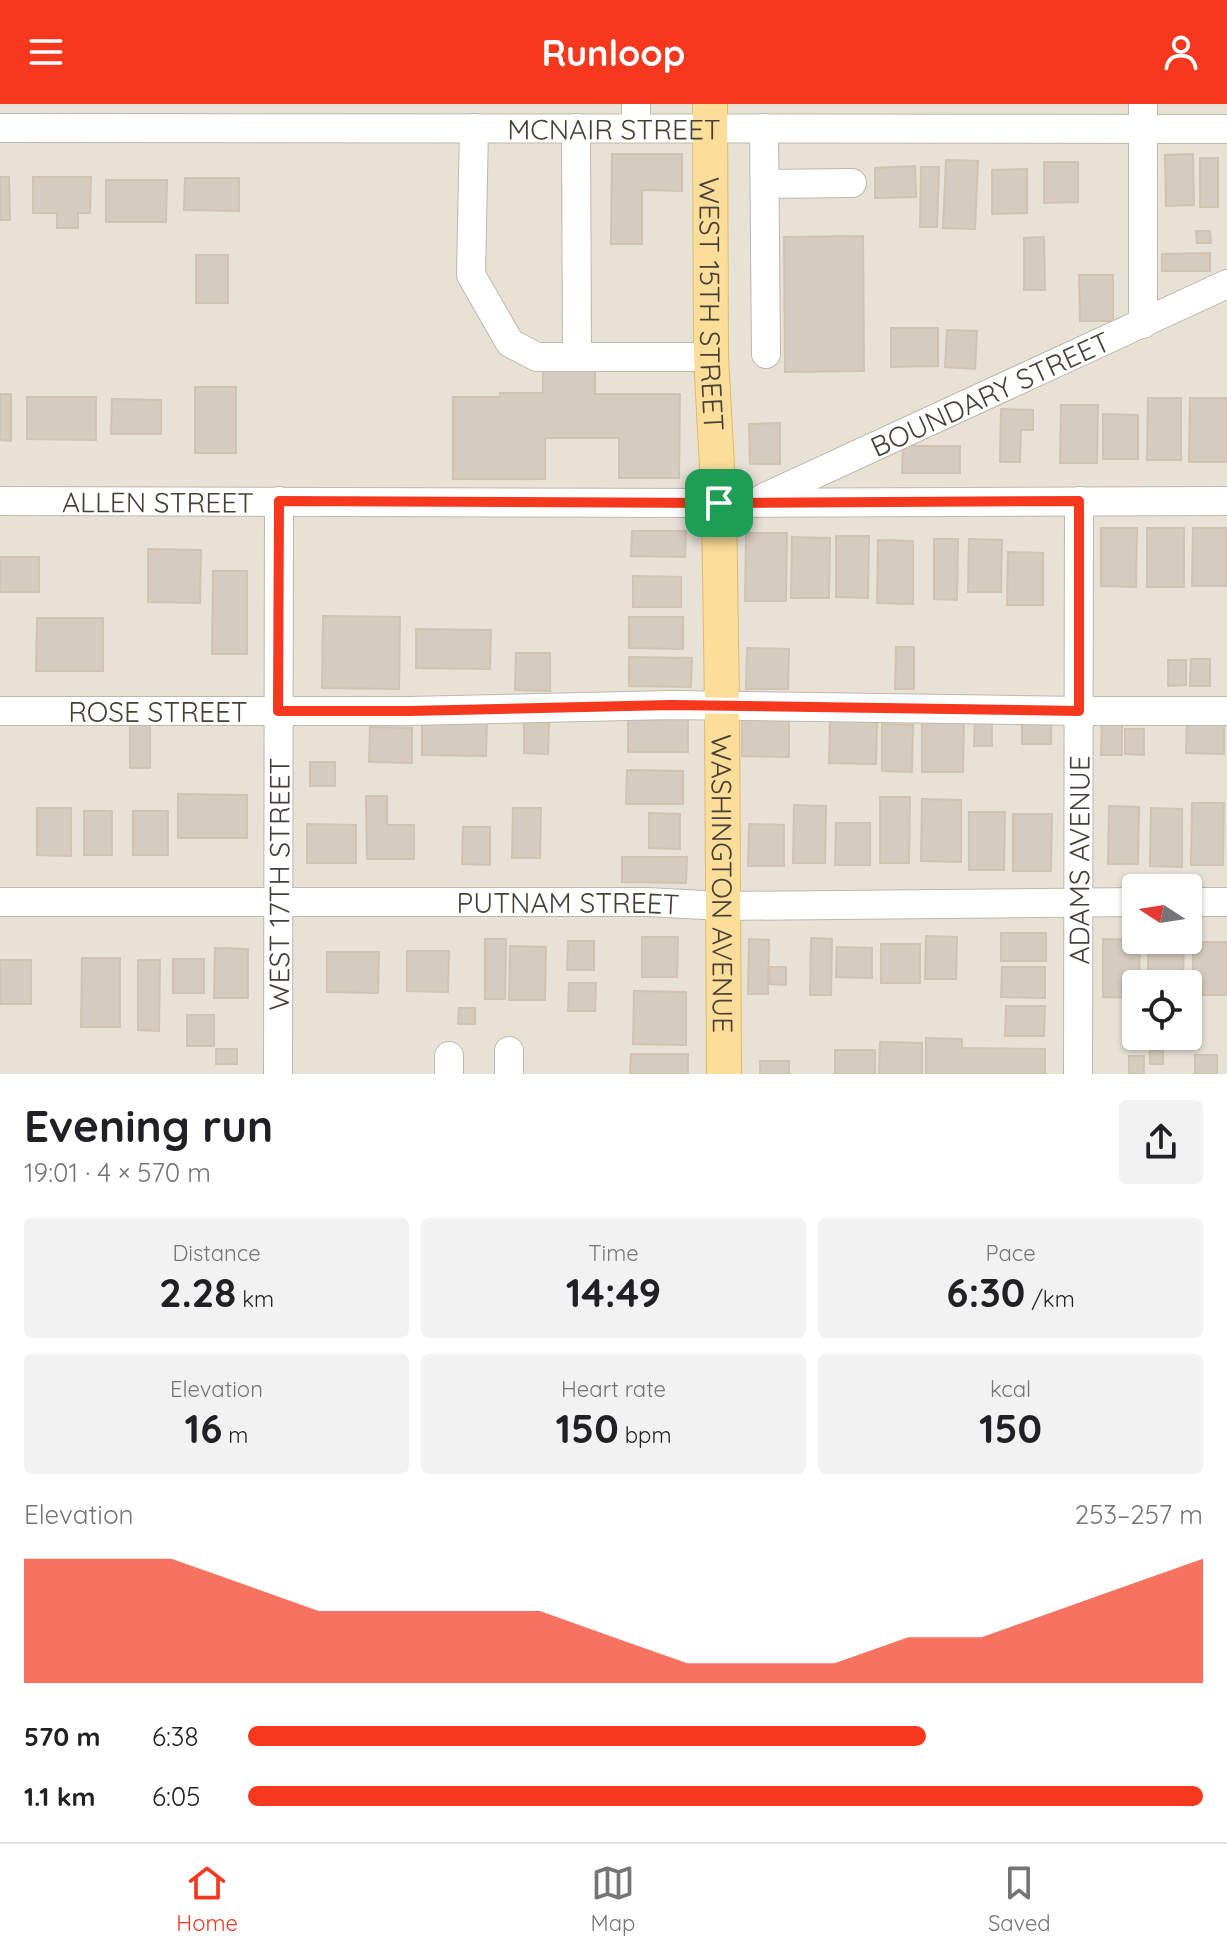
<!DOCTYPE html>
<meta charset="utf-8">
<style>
:root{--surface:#fff;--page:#f2f2f2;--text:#202124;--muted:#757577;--line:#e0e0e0;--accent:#f5381e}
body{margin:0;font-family:Quicksand,sans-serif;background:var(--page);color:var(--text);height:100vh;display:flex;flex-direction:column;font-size:30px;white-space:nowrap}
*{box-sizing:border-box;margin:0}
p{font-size:26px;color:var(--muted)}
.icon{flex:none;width:44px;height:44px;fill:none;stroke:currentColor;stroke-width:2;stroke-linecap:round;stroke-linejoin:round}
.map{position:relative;height:970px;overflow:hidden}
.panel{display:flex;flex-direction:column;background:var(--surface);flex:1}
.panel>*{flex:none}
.needle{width:52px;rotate:282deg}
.fabs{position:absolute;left:1122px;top:770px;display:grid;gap:16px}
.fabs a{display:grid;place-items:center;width:80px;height:80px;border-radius:8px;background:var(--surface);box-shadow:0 2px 6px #0004;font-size:40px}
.pin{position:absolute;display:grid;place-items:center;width:68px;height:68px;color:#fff;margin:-34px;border-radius:16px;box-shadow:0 4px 12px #0006}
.round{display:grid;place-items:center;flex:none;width:84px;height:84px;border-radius:8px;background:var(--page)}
.head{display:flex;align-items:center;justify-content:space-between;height:136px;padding:0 24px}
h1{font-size:44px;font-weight:700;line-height:60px}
.stats{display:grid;grid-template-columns:repeat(3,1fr);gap:12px;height:136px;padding:8px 24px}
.stats div{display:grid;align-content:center;border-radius:8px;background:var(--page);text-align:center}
.stats b{font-size:40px;font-weight:700}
.stats small{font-size:22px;font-weight:400}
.stats p{font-size:22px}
.chart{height:224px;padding:16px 24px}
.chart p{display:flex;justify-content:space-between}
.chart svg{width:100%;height:144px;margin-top:8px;fill:var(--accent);opacity:.7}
ul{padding:0 24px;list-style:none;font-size:26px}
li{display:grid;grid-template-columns:128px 96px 1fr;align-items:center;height:60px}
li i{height:20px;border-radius:10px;background:var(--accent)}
header{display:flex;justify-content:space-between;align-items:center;height:104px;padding:0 24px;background:var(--accent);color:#fff;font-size:36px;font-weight:700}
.dock{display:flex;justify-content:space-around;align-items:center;height:112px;border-top:2px solid var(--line);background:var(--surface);font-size:22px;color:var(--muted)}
.dock a{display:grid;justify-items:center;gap:4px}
.dock .selected{color:var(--accent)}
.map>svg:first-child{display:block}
.residential{fill:#e7e1d6;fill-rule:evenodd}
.building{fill:#d5cbbe;stroke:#d0c3b1;stroke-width:2}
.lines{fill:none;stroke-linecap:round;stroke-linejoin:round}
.minor-casing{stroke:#bfb7ab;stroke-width:30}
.major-casing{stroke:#e1b969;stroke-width:36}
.minor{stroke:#fff;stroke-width:28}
.major{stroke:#fcdd99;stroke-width:34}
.route-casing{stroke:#fff;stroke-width:16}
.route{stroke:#f5381e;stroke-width:10}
.labels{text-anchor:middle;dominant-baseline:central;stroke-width:7;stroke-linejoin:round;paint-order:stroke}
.street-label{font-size:28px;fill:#474037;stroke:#fff}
</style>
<header><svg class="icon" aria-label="menu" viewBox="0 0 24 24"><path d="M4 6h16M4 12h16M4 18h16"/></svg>Runloop<svg class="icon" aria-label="person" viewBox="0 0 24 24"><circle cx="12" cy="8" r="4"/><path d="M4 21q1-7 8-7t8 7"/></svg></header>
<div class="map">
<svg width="1227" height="970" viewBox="0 0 1227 970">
<rect width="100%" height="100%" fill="#f4f0e8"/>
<!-- residential -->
<path class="residential" d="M 0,0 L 1227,0 L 1227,970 L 0,970 ZM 1136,784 L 1188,784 L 1188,836 L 1136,836 ZM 1136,880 L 1188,880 L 1188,932 L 1136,932 Z"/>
<!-- building -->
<g class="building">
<polygon points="612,50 682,50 682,87 642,86 642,140 611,140"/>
<polygon points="1193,50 1194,101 1166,102 1165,51"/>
<rect x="1200" y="54" width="18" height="49"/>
<polygon points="946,56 978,57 975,125 943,124"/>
<polygon points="1044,58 1078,58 1078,98 1044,99"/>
<polygon points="915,62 916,93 875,94 875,64"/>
<polygon points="921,63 939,63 937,123 920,123"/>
<polygon points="1027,65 1027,109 992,110 992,66"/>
<polygon points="0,73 9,73 10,116 0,116"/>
<polygon points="33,73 91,73 90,109 78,109 78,124 57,124 57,109 33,109"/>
<polygon points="185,74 239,74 239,107 184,106"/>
<polygon points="106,76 167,76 166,118 106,118"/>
<polygon points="1196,127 1210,127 1211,139 1197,139"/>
<polygon points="863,132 864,267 785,268 784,133"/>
<polygon points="1044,133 1045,186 1024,186 1024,134"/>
<polygon points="1210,149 1210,167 1162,167 1162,150"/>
<rect x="196" y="151" width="32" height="48"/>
<polygon points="1079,171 1113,171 1113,217 1080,217"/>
<polygon points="891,224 938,224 938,262 891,263"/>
<polygon points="947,226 977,227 975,265 945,263"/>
<polygon points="543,266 595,266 595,290 680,290 679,374 619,374 619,334 545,334 545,375 453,375 453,293 500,293 500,289 543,289"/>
<rect x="195" y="283" width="41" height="66"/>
<polygon points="0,290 11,290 11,337 0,336"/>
<polygon points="27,293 96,293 96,336 27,335"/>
<polygon points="1148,294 1181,294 1181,356 1147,356"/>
<polygon points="1190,294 1227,294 1227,358 1189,358"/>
<polygon points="112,295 161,296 161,330 111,330"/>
<polygon points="1061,301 1098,301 1097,359 1060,359"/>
<polygon points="1001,305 1033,306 1033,326 1021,326 1020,358 1000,358"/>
<polygon points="1103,310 1138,311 1138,355 1103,355"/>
<polygon points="780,319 780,360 750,360 749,320"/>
<polygon points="903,342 960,342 960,369 902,369"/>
<polygon points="1101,424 1137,424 1136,483 1101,482"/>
<rect x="1147" y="424" width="37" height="59"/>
<polygon points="1193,424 1226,424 1226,482 1192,482"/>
<polygon points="632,427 686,427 685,453 631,452"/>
<polygon points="746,429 787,429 786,497 745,497"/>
<polygon points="836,432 869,432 868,494 836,493"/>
<polygon points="792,433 830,434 829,494 791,494"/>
<polygon points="934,435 958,435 957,496 934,495"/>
<polygon points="969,435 1002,436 1001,488 968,488"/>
<polygon points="878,436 913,437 913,500 877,499"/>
<polygon points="148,445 201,446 200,499 148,498"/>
<polygon points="1008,448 1043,449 1043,501 1007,501"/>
<rect x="0" y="453" width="39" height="35"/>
<polygon points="213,467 247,467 247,550 212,550"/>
<polygon points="633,472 681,473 681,503 633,503"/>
<polygon points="323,512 400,513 399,585 322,584"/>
<polygon points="629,513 683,513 683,545 629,544"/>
<polygon points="37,514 103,514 103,567 36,567"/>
<polygon points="416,525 491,526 490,565 416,564"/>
<polygon points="896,543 914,543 914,585 895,585"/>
<polygon points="747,544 789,545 788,585 746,585"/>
<polygon points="516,549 550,549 550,587 515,586"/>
<polygon points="629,553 692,554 691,583 629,582"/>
<polygon points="1191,555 1210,555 1210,582 1190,582"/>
<polygon points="1168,556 1186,556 1186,581 1168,582"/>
<polygon points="1102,610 1122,611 1122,651 1101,651"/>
<polygon points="1022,612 1051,613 1051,640 1022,640"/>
<polygon points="628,613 688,614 688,648 628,648"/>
<polygon points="742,614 789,614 789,653 742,652"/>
<polygon points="975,615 992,615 992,642 974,642"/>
<polygon points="524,616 549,616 548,650 524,649"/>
<polygon points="922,616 964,616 963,668 922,668"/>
<polygon points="830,617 877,617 876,660 829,659"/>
<polygon points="1187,617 1224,617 1224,650 1186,649"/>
<polygon points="422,619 487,619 486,652 422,651"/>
<polygon points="882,620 913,621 912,668 882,667"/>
<rect x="130" y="621" width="20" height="43"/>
<polygon points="370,623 412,624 412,659 369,658"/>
<polygon points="1125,625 1144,625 1144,651 1125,650"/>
<rect x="310" y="658" width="25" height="24"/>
<polygon points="627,666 683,667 683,700 626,700"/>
<polygon points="178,690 247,691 247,734 178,734"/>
<polygon points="366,692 387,692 387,721 414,721 414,755 367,755"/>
<polygon points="880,693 910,693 909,759 880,759"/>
<polygon points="922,695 961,696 961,758 921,757"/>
<polygon points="1192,699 1224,699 1223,761 1191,761"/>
<polygon points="794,701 826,702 825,759 793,759"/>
<polygon points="1109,702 1139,703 1138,760 1108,760"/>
<polygon points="37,704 71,704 71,752 37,751"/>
<polygon points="513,704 541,704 540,754 512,754"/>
<polygon points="1151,704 1182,705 1182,763 1150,762"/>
<rect x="84" y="707" width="28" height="44"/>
<rect x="133" y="707" width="35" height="44"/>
<polygon points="969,708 1005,708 1004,766 969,766"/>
<polygon points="649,709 680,710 680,745 649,744"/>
<polygon points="1013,710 1052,710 1051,767 1013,767"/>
<polygon points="836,719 870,719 870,761 835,761"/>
<polygon points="307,720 356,721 356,759 307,759"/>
<polygon points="749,720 784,721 784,762 748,762"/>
<polygon points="463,723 490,723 490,761 462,760"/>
<polygon points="622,753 687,753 686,779 622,778"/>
<rect x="1001" y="829" width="45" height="28"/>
<polygon points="926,832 957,833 956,875 925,875"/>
<polygon points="642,833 678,833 677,873 642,873"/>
<polygon points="811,834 832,835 831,891 810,891"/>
<polygon points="485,835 506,835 505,895 485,895"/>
<polygon points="749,835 769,836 768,890 748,890"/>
<polygon points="1103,835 1140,836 1139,880 1136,880 1136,894 1103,893"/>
<polygon points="1148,836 1184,836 1183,880 1148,880"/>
<polygon points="568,837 594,837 594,866 567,866"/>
<rect x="1193" y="838" width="34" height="53"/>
<rect x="881" y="840" width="39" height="39"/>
<polygon points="510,842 546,843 545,896 509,896"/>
<polygon points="837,843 872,844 872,874 836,873"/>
<polygon points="215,844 248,845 248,894 214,894"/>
<polygon points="407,847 449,847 448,888 407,887"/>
<polygon points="327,848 379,848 378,889 327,888"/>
<polygon points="82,854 120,854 120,923 81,923"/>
<rect x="173" y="855" width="31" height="34"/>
<rect x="0" y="856" width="31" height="44"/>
<polygon points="138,856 160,856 159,927 138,926"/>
<polygon points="770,863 786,863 786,881 770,880"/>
<polygon points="1002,863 1045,863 1045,894 1001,893"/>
<polygon points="569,879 596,879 595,907 568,907"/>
<polygon points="634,887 686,888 686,941 633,940"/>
<polygon points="1006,902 1045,902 1044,932 1005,932"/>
<polygon points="459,904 475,904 475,920 458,920"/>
<rect x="187" y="911" width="27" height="31"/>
<polygon points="926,934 962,935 962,944 1045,945 1045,970 926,970"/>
<polygon points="880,938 922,939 922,970 879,970"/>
<rect x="216" y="945" width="21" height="15"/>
<rect x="835" y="946" width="40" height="24"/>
<rect x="1150" y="946" width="13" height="14"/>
<polygon points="631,950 688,950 688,970 630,970"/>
<rect x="1195" y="951" width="22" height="19"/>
<rect x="1129" y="952" width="15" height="18"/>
<rect x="760" y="957" width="29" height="13"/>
</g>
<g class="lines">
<defs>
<g id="minor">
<polyline points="636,0 636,24"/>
<polyline points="1143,0 1143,220"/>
<path id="s1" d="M 0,24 L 1227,25"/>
<polyline points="474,24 471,171 510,239 537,253 711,253"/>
<polyline points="576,24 577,253"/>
<polyline points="764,24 766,250"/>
<polyline points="765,80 852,79"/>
<path id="s2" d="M 763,394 L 1227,180"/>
<path id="s3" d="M 0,397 L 719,399 L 1227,397"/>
<path id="s4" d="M 0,607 L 409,607 L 671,601 L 1079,607 L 1227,607"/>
<path id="s5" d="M 0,798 L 647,798 L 724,802 L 1136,798"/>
<polyline points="1188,798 1227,798"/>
<polyline points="449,952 449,970"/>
<path id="s6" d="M 278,970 L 279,397"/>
<polyline points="509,970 509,947"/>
<path id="s7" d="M 1078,970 L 1079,397"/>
</g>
<g id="major">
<path id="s8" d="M 710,0 L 711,253 L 719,399 L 722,601 L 724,970"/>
</g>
</defs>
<!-- minor casing -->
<use href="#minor" class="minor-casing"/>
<!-- major casing -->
<use href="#major" class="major-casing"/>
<!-- minor -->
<use href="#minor" class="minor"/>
<!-- major -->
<use href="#major" class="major"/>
</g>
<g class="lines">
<defs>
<polygon id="route" points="279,397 719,399 1079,397 1079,607 671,601 409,607 278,607"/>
</defs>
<!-- route casing -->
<use href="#route" class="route-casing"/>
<!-- route -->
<use href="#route" class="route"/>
</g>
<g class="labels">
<!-- street labels -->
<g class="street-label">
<text stroke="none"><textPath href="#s1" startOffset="614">MCNAIR STREET</textPath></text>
<text stroke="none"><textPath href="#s8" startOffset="200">WEST 15TH STREET</textPath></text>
<text stroke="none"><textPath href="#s2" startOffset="250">BOUNDARY STREET</textPath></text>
<text stroke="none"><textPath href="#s3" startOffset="158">ALLEN STREET</textPath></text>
<text stroke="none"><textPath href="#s4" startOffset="158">ROSE STREET</textPath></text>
<text stroke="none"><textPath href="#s7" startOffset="214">ADAMS AVENUE</textPath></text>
<text stroke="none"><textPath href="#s6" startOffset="190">WEST 17TH STREET</textPath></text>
<text stroke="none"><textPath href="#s8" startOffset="780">WASHINGTON AVENUE</textPath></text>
<text stroke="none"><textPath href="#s5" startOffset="568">PUTNAM STREET</textPath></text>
</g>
</g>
</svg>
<div class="fabs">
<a><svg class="needle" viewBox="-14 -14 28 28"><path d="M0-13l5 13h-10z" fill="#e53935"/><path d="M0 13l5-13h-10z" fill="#757577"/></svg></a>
<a><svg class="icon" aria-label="locate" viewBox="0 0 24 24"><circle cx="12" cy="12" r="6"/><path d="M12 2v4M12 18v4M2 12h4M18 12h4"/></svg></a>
</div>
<div class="pin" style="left:719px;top:399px;background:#1e9e55"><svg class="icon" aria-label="arrive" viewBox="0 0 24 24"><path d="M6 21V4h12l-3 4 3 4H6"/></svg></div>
</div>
<section class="panel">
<div class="head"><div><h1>Evening run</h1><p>19:01 · 4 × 570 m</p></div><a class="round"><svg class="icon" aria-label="share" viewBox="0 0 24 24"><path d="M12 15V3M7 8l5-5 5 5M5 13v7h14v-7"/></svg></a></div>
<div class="stats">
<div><p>Distance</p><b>2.28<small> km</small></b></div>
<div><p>Time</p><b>14:49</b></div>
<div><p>Pace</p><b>6:30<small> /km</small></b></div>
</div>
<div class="stats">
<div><p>Elevation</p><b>16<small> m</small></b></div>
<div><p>Heart rate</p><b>150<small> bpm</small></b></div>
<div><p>kcal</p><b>150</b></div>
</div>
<div class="chart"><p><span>Elevation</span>253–257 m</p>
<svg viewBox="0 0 160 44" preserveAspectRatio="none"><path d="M0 44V6L10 6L20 6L30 14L40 22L50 22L60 22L70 22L80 30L90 38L100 38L110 38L120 30L130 30L140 22L150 14L160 6V44z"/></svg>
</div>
<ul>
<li><b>570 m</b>6:38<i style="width:71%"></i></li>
<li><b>1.1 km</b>6:05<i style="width:100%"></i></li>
</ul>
</section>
<nav class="dock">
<a class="selected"><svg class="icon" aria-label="home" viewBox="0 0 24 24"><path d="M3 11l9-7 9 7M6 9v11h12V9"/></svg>Home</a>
<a><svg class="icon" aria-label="map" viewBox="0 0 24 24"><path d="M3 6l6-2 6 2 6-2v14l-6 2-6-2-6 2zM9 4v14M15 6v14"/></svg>Map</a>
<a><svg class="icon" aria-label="saved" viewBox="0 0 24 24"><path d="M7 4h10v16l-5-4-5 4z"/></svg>Saved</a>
</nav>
